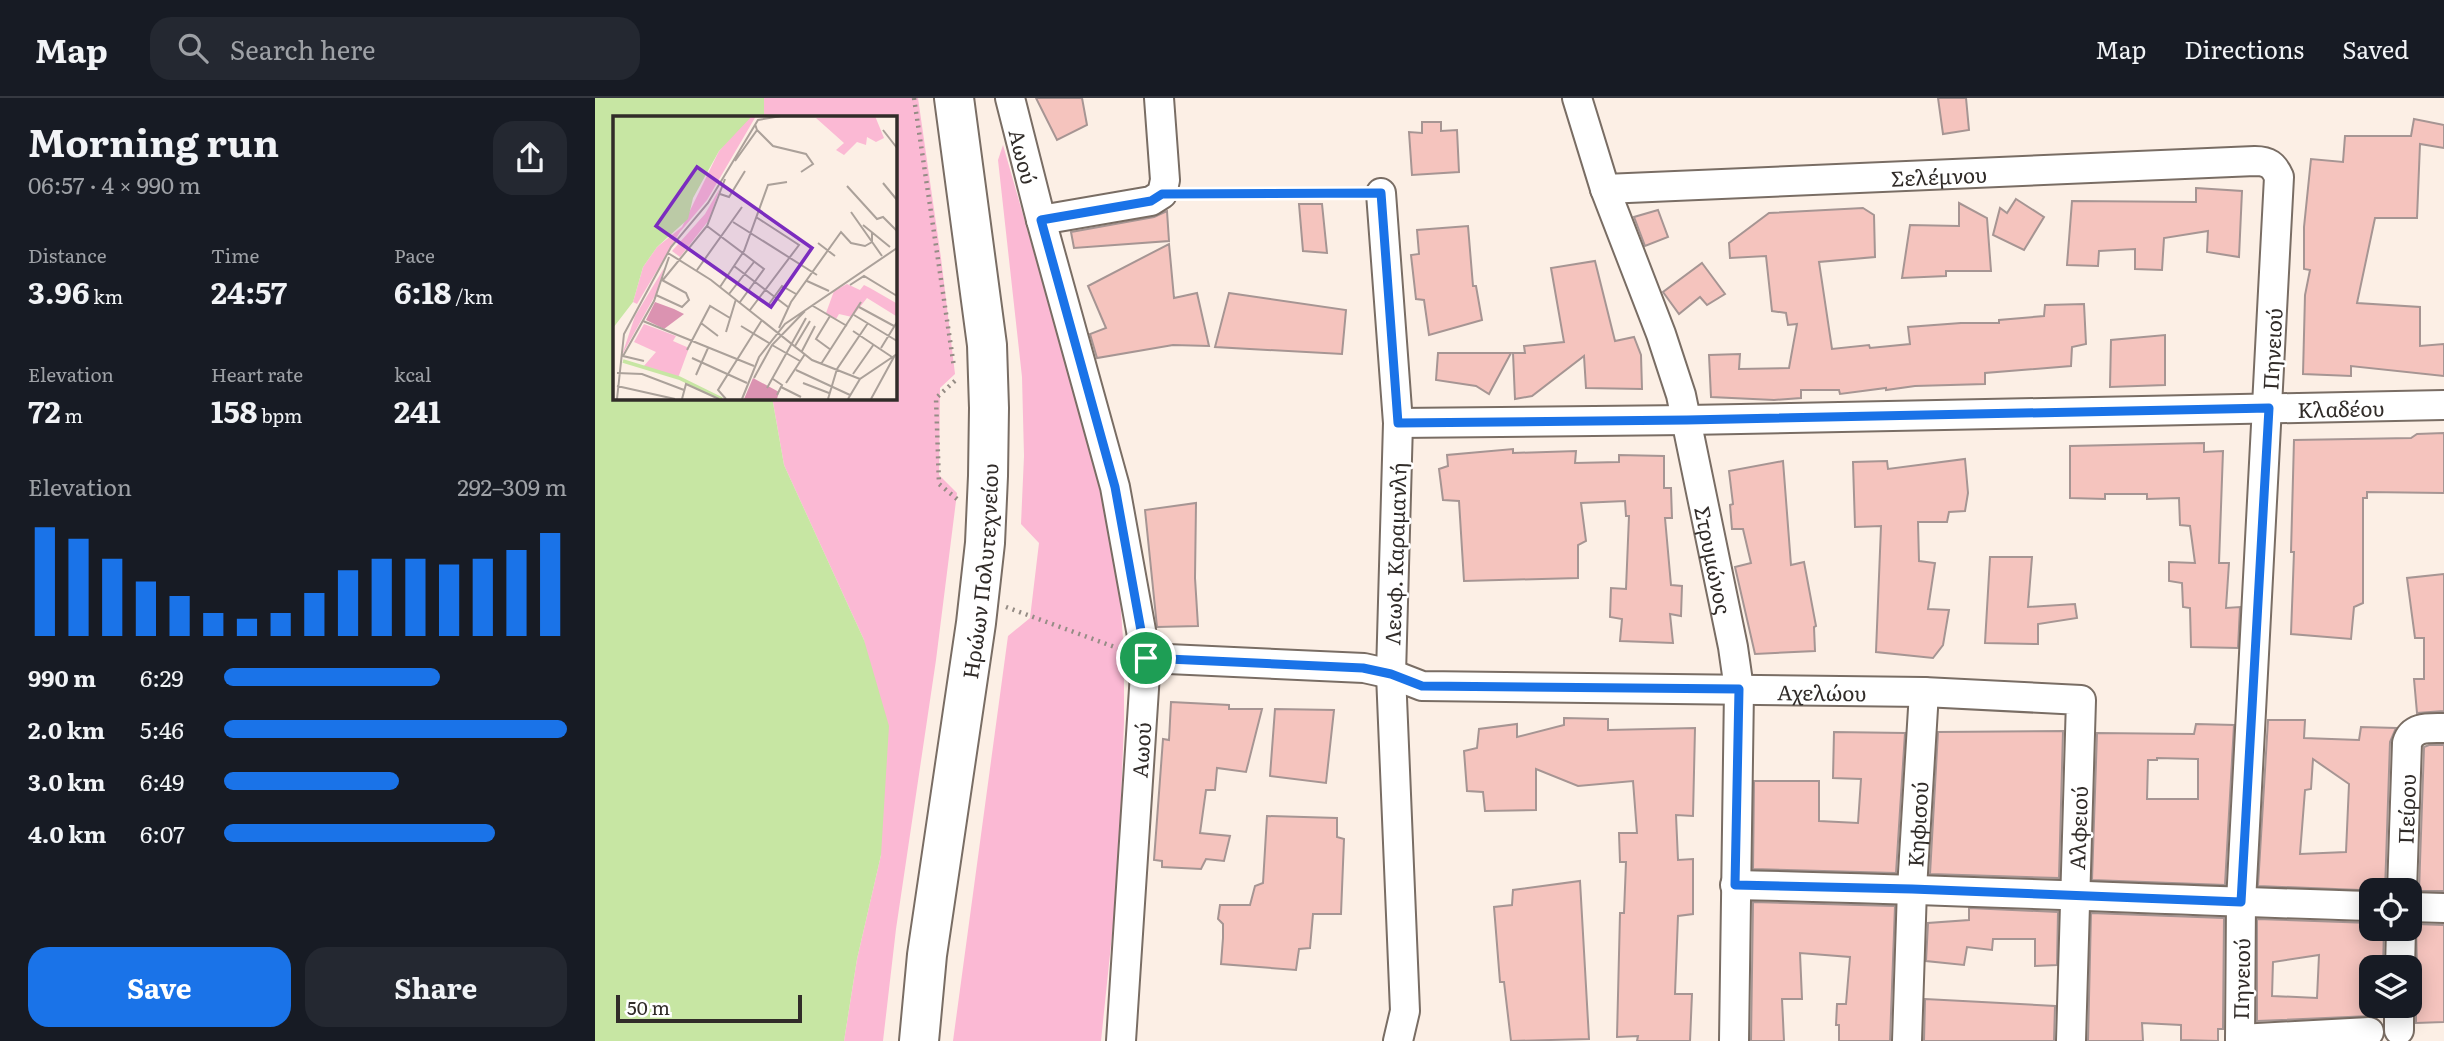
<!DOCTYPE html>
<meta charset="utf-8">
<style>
:root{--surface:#171b24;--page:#242831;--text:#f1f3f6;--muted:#9ea1a6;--line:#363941;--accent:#1a73e8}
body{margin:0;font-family:Literata,serif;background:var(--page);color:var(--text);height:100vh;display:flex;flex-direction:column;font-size:26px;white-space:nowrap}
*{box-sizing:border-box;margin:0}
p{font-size:23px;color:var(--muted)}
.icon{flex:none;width:38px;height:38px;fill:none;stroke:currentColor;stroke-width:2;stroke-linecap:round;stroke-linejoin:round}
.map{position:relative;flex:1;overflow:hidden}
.sheet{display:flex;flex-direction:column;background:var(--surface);width:595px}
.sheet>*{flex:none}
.fabs{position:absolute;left:1764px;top:780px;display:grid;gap:14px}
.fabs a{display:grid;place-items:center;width:63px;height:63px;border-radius:14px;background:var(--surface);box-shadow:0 4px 18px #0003;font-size:35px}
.scale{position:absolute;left:21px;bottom:18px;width:186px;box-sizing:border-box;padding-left:7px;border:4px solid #312c29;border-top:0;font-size:19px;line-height:24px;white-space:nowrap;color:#312c29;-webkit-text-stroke:5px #fff;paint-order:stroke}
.pin{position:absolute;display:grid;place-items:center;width:60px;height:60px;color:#fff;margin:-30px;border:4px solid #fff;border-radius:50%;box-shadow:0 2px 7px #0007}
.round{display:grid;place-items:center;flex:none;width:74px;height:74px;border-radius:21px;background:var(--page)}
.overview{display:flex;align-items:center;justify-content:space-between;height:119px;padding:0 28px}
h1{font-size:38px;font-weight:700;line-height:52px}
.metrics{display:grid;grid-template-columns:repeat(3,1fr);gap:10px;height:119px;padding:7px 28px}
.metrics div{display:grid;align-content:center}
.metrics b{font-size:30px;font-weight:700}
.metrics small{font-size:19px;font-weight:400}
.metrics p{font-size:19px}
.chart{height:196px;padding:14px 28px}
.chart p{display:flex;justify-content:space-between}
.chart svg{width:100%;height:126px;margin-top:7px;stroke:var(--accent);stroke-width:6}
.cta{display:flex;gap:14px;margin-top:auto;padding:14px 28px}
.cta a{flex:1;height:80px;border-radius:21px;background:var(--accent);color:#fff;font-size:28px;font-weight:700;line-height:80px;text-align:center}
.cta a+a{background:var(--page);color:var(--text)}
ul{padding:0 28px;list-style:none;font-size:23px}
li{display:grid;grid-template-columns:112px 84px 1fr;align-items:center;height:52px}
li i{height:18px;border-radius:9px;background:var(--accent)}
header{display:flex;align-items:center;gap:42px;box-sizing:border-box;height:98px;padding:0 35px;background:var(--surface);border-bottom:2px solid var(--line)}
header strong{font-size:33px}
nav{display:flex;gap:38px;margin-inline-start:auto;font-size:24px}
.search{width:490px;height:63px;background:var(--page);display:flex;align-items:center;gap:18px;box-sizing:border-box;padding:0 24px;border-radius:21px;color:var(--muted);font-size:26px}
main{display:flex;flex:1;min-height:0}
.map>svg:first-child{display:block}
.green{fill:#fbb9d4}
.water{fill:#c7e6a3}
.building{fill:#f5c4be;stroke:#a69593;stroke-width:2;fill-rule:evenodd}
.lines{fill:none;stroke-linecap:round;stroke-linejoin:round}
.street-casing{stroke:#796d64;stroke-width:32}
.primary-casing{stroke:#796d64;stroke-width:42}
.path{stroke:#958c85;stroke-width:4.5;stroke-dasharray:2 5;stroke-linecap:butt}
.street{stroke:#fff;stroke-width:28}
.primary{stroke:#fff;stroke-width:38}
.route-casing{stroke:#fff;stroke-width:14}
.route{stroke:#1a73e8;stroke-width:9}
.labels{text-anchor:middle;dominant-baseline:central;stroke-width:5;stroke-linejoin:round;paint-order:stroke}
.street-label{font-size:21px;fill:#312c29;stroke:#fff}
.inset-river{fill:none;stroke:#c7e6a3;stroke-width:3.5}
.inset-road{fill:none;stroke:#aba19a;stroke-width:2}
.view{fill:#7b2cbf;fill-opacity:0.15;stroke:#7b2cbf;stroke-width:3.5}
.inset-edge{fill:none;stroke:#312c29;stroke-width:3.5}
</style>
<header>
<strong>Map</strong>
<div class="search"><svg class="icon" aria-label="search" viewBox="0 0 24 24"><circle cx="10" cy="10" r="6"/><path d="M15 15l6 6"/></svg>Search here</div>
<nav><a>Map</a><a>Directions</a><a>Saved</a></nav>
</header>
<main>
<section class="sheet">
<div class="overview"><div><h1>Morning run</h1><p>06:57 · 4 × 990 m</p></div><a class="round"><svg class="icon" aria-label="share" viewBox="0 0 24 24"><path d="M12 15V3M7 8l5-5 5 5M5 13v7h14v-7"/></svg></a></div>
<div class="metrics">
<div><p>Distance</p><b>3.96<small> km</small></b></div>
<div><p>Time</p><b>24:57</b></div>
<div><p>Pace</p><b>6:18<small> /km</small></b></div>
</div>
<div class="metrics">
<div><p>Elevation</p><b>72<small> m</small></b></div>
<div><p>Heart rate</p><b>158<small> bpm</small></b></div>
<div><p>kcal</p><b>241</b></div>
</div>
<div class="chart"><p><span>Elevation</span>292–309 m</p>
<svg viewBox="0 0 160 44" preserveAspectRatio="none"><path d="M5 44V6M15 44V10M25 44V17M35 44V25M45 44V30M55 44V36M65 44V38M75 44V36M85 44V29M95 44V21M105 44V17M115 44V17M125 44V19M135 44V17M145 44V14M155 44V8"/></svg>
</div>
<ul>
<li><b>990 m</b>6:29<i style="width:63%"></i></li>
<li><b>2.0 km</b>5:46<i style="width:100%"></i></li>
<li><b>3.0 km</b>6:49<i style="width:51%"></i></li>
<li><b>4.0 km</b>6:07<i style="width:79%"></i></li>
</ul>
<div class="cta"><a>Save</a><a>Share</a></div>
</section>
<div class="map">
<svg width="1849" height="943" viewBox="0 0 1849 943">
<rect width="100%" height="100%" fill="#fcefe5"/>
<!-- green -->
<g class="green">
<polygon points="169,0 323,0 346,160 360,276 345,290 344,377 362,395 341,562 301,831 288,943 249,943 262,861 286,757 269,542 189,367 177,299 299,299 299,19 169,19"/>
<polygon points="408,47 502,374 524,487 529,554 529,624 523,779 506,943 358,943 413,538 435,520 444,445 426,426 429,358 427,279 403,62"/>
</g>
<!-- water -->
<polygon class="water" points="0,0 169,0 169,19 19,19 19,299 177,299 189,367 269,542 294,628 286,757 262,861 249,943 0,943"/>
<!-- building -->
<g class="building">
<polygon points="441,0 487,0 492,27 462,42"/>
<polygon points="1343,0 1371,0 1374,32 1348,36"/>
<polygon points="1819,21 1849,27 1849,50 1825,46 1822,120 1780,120 1762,205 1825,209 1825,248 1849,246 1849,278 1756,268 1756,278 1708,276 1710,197 1715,172 1709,171 1709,129 1716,61 1748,64 1750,38 1816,38"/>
<polygon points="827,24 846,24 846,33 862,32 864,74 817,77 814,34 827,35"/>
<polygon points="1601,90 1647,93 1644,159 1612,154 1613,133 1569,140 1567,172 1540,171 1540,151 1504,153 1503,168 1472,167 1477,103 1601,104"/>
<polygon points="1421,101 1449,119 1429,152 1398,137 1405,110 1412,115"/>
<polygon points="1364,105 1392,120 1396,173 1351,173 1351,178 1307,180 1315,127 1364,128"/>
<polygon points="704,106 727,106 732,155 708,153"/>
<polygon points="1268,110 1279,117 1280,159 1224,164 1237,251 1274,247 1275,250 1315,246 1313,229 1366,225 1404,225 1404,222 1449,218 1450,207 1489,206 1491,246 1477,249 1476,268 1390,275 1390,286 1320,288 1291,292 1291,290 1245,296 1244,292 1206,292 1206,300 1179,302 1116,299 1114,257 1145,256 1144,271 1194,270 1202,226 1193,227 1191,215 1177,213 1171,158 1135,160 1134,145 1174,115"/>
<polygon points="1063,112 1073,139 1050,148 1039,119"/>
<polygon points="572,113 574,143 479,150 476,134 559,119"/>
<polygon points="873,128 878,188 881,188 887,222 834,237 829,202 821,201 816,157 824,156 822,132"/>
<polygon points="574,146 579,200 602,195 614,248 578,247 502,260 495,236 511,230 493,188"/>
<polygon points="1000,163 1020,243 1039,239 1046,257 1047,291 991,290 989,258 937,298 920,301 918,255 930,255 929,248 969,244 956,170"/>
<polygon points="1107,165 1130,196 1112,207 1105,199 1084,216 1068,194"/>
<polygon points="634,195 751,212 747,256 620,249"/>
<polygon points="1570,237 1570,287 1515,289 1516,242"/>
<polygon points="843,255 916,255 894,296 881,288 841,282"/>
<polygon points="1849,335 1849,395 1772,394 1772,400 1768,400 1768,505 1759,509 1756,541 1696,536 1699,454 1696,454 1699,342 1816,340 1822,336"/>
<polygon points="1609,345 1609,354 1628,353 1624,465 1634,465 1631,510 1645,509 1643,550 1596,549 1595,510 1588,509 1587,485 1574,483 1574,464 1600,465 1595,428 1585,427 1584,400 1552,401 1552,396 1510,396 1510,401 1475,400 1475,348"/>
<polygon points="918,351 918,355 981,353 980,365 1024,364 1024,357 1069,358 1069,390 1076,390 1077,420 1070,420 1076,487 1087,488 1086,518 1075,516 1078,545 1025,543 1027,521 1015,519 1016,490 1031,491 1034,418 1031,418 1030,403 986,405 991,443 983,447 983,480 869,483 864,403 848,402 844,371 853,368 852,357"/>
<polygon points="1370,361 1373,395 1370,413 1354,414 1352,424 1323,424 1324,463 1340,465 1333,511 1354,512 1348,547 1338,560 1281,554 1286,428 1260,429 1258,364 1292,363 1293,371"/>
<polygon points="1188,363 1196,467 1209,464 1221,528 1219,529 1220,553 1160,556 1140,469 1156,465 1148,431 1137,431 1135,407 1138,406 1134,373"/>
<polygon points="601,405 600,480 603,528 562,529 550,412"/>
<polygon points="1395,459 1437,459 1433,509 1480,506 1482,520 1443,526 1443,546 1390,545"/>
<polygon points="1849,476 1849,613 1822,615 1819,581 1829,581 1829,540 1820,540 1812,480"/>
<polygon points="576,604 634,607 634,611 667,611 651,674 622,670 620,692 611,692 605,735 635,738 629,763 611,761 606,771 567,769 567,763 559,762 568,641 574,642"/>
<polygon points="680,611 739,612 731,685 675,678"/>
<polygon points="969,620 1013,621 1013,632 1100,630 1098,718 1081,717 1083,762 1098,761 1098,816 1083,818 1080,896 1097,896 1095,943 1042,943 1043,938 1022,939 1025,815 1029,815 1031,764 1025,764 1024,735 1042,735 1038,683 983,688 941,671 941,712 890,713 888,694 872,693 869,653 882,650 884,631 922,626 922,639 969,627"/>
<path d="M 1673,622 L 1710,622 L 1709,640 L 1764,642 L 1766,629 L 1801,630 L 1795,644 L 1790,793 L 1663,788 ZM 1718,661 L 1754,686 L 1751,754 L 1705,756 L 1710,692 L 1716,691 Z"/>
<path d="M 1601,626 L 1639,627 L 1630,787 L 1497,782 L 1502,635 L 1599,636 ZM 1562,660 L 1603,661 L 1603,701 L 1552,701 L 1553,662 L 1562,662 Z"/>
<polygon points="1468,633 1464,780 1335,776 1343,634"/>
<polygon points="1239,634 1310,635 1301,775 1158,771 1159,683 1224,683 1224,723 1263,725 1266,681 1238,680"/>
<polygon points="1834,647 1849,647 1849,793 1824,793 1829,649"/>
<polygon points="672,718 742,720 742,739 749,741 746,816 718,816 715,850 704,851 701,872 626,866 628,840 628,826 623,821 625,807 655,807 660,788 668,785"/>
<polygon points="985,783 994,941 916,943 909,884 905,884 899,809 917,807 918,792"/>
<polygon points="1158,804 1300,808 1295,943 1244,943 1244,927 1241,927 1242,906 1251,906 1255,859 1205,855 1207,901 1187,901 1189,943 1156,943"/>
<polygon points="1374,810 1463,814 1462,867 1440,868 1440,841 1398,841 1397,852 1372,849 1369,867 1331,863 1333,825 1374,822"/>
<polygon points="1496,815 1629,820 1628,931 1623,931 1623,943 1586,942 1586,927 1547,925 1548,943 1493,943"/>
<path d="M 1662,821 L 1776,825 L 1776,831 L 1789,831 L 1788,870 L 1776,870 L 1776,918 L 1662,923 ZM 1724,857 L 1722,900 L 1677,898 L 1678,864 Z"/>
<polygon points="1821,826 1849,827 1849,924 1821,925 1821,908 1817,898 1818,880 1822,870"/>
<polygon points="1330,901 1460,908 1459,943 1329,943"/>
</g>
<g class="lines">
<defs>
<g id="street">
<path id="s1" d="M 415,0 L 446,122 L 520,389 L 551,560 L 526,943"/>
<path id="s2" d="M 982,0 L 1010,91 L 1066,236 L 1086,297 L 1138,549 L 1144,591 L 1139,943"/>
<path id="s3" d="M 1010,91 L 1660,63 C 1673,63 1679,67 1684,79 L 1646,804 L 1645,943"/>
<polyline points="786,95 803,325 796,576 810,913 803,943"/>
<polyline points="446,122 556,103 567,96 570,82 564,0"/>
<path id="s4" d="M 803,325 L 1092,322 L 1849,307"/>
<path id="s5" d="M 551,560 L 769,570 L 796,576 L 827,588 L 1329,594 L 1486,602 L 1476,943"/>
<path d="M 1140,787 C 1352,791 1564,802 1776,808"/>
<path id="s6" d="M 1807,793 L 1812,645 C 1817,628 1834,630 1849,630"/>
<polyline points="1815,809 1849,810"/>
<polyline points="1805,870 1806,831"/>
<polyline points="1804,932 1804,908"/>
<polyline points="1645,941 1774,934"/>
<path id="s7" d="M 1312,943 L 1317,791 L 1329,594"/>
</g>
<g id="primary">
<path id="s8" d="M 324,943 L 332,857 L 381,525 L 390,445 L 393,378 L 394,310 L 392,247 L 359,0"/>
</g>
</defs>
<!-- street casing -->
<use href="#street" class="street-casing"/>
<!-- primary casing -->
<use href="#primary" class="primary-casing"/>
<!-- path -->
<g class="path">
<polyline points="319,0 359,269"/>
<polyline points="591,96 760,95"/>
<polyline points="362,401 344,386 341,300 362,281"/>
<polyline points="411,509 525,551"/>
</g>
<!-- street -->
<use href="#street" class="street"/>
<!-- primary -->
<use href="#primary" class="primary"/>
</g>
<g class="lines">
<defs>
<polygon id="route" points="786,95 803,325 1092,322 1674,310 1646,804 1317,791 1140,787 1144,591 827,588 796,576 768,570 551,560 520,389 446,122 556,103 567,96"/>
</defs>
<!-- route casing -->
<use href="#route" class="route-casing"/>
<!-- route -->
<use href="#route" class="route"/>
</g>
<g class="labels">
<!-- street labels -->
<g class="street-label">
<text stroke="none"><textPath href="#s1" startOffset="60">Αωού</textPath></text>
<text stroke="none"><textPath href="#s3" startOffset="334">Σελέμνου</textPath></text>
<text transform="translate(1676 251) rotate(-87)">Πηνειού</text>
<text stroke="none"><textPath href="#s4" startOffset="943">Κλαδέου</textPath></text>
<text transform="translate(799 456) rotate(-88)">Λεωφ. Καραμανλή</text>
<text stroke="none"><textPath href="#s2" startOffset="483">Στρυμώνος</textPath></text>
<text stroke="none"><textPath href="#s8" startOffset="474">Ηρώων Πολυτεχνείου</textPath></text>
<text stroke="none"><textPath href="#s5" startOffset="679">Αχελώου</textPath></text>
<text transform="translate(545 652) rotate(-86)">Αωού</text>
<text stroke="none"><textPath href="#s6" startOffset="82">Πείρου</textPath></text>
<text stroke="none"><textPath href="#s7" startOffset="217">Κηφισού</textPath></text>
<text transform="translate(1482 730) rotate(-88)">Αλφειού</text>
<text transform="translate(1645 881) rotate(-89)">Πηνειού</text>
</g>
</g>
<!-- overview -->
<g transform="translate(18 18)">
<rect width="284" height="284" fill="#fcefe5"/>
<path d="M 143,0 L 94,84 L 67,116 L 24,188 L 20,186 L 30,151 L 44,131 L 69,111 L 106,35 L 135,2 ZM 262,0 L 271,22 L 263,26 L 254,21 L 253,29 L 244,26 L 231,39 L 223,34 L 231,27 L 203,2 ZM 107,72 L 96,104 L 67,141 L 59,135 L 92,98 ZM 51,152 L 44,176 L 9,239 L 22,200 ZM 234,168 L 247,174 L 251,169 L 257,172 L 283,187 L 283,200 L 254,182 L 239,201 L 226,198 L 223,203 L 213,197 L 221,175 ZM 31,208 L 63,220 L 60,225 L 76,232 L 65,262 L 30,251 L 43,236 L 21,226 Z" fill="#fbb9d4"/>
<path d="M 42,186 L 61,193 L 71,198 L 51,213 L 33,204 ZM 140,262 L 166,276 L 164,283 L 131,283 Z" fill="#db93b1"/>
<path d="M 0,0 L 139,0 L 106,35 L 80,82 L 75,103 L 44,131 L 30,151 L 20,186 L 0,212 Z" fill="#c7e6a3"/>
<path class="inset-river" d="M 10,245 L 66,262 L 109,283"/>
<path class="inset-road" d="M 144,14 L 160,30 L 193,38 L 200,48 L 188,56M 270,14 L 284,32M 122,45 L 144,14 L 142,8M 270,67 L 284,84M 234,70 L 264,103 L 270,101 L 284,115M 107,78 L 116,81 L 132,55M 238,96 L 269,140M 120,106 L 204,159M 250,109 L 277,131M 94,110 L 151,153 L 127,186M 205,127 L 222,140M 55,137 L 98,164 L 199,244 L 247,263M 121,150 L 175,191M 84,154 L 129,91M 49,165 L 94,110 L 112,63M 194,165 L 216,175M 237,169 L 251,160 L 284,180M 107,171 L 131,135 L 155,69 L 174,66M 116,178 L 141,146M 43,179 L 69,191 L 76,184 L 73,177 L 49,164M 156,188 L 169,170 L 183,178M 200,190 L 234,210M 246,191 L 281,210M 137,194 L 186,129 L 143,101M 241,199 L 284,225M 217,200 L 203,223 L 218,234M 30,205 L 141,250M 88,207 L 105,220M 128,210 L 156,227M 166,212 L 178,186 L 228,116 L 238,127 L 252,130 L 259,126 L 259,116M 240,215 L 279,241M 113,216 L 123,183M 159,229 L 187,245M 182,230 L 197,205M 268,232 L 284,206M 74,234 L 97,190 L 117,202M 189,235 L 202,210M 79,242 L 134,267M 31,245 L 10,240 L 41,185 L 56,141M 208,248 L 248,186M 183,254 L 237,279M 4,257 L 29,258 L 71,274M 240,258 L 261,228M 83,259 L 95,232M 141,262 L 159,229 L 192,195M 160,263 L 169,269 L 164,279M 173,267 L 192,238M 190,267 L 216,277M 4,270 L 62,283M 168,271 L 188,281M 154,272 L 193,202M 4,283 L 11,218 L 58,131 L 95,87 L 145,4 L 168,0M 69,283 L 73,268 L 106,283M 113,283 L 105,274 L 149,204M 129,283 L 146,241 L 172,208 L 284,132M 215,283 L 224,253 L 255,207M 235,283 L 247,263 L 284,238M 258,283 L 282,239"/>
<path class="view" d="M 84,51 L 199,132 L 158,191 L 43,110 Z"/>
<rect width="284" height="284" class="inset-edge"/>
</g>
</svg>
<div class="fabs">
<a><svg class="icon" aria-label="locate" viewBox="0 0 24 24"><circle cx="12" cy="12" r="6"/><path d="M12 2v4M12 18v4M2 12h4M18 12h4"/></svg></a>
<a><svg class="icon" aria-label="layers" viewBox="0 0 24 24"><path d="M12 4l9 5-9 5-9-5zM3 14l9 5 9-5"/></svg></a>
</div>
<div class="scale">50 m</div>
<div class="pin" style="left:551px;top:560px;background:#1e9e55"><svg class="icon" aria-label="arrive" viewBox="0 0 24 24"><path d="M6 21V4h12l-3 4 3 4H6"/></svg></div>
</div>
</main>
